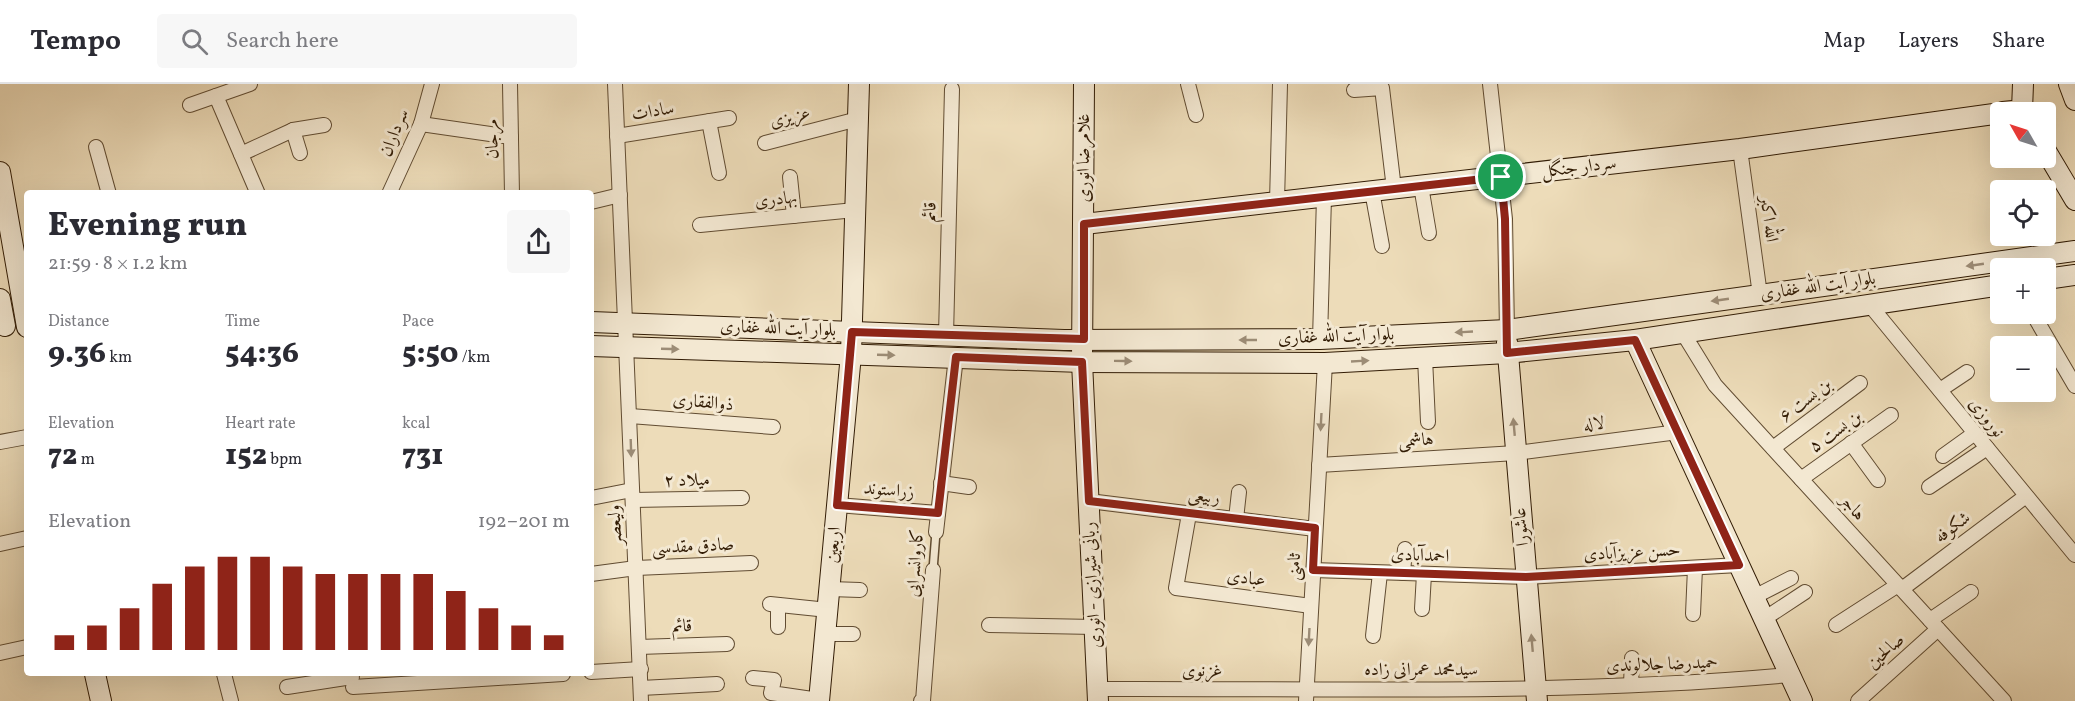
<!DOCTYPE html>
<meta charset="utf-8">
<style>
:root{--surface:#fff;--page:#f7f7f7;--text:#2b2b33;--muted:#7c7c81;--line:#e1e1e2;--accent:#8f2418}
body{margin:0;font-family:Vollkorn,Amiri,serif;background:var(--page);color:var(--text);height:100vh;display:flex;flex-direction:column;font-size:22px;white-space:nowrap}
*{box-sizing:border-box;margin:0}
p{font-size:20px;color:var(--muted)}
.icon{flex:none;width:33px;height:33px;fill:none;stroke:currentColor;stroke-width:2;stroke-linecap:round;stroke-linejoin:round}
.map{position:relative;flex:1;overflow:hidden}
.side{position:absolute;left:24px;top:106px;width:570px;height:486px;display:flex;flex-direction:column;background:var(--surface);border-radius:6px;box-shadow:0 6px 24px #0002}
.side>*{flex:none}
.needle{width:39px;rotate:309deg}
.controls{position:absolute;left:1990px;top:18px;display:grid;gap:12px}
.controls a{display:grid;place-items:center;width:66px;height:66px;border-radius:6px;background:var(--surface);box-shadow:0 6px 24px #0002;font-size:30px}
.pin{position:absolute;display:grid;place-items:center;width:51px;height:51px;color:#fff;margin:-26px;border:3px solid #fff;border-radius:50%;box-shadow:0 2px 6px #0007}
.round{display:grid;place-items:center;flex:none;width:63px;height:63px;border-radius:6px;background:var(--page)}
.overview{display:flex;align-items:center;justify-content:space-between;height:102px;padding:0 24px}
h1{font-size:33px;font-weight:800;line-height:45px}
.figures{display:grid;grid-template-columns:repeat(3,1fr);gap:9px;height:102px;padding:6px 24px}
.figures div{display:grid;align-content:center}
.figures b{font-size:30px;font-weight:800}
.figures small{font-size:16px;font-weight:400}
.figures p{font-size:16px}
.chart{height:168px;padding:12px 24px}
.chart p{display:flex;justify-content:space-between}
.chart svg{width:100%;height:108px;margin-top:6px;stroke:var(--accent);stroke-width:6}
header{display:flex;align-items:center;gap:36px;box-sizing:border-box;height:84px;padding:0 30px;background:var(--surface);border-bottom:2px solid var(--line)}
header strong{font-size:28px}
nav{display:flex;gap:33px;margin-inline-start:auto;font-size:21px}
.search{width:420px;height:54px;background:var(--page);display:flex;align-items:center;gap:15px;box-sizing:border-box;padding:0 21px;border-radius:6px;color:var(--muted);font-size:22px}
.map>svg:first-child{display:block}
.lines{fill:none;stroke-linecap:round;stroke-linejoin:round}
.lane-casing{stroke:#614c32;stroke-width:10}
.street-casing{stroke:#614c32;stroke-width:16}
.secondary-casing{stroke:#321c05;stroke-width:22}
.lane{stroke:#f3e8d2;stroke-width:7}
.street{stroke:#f3e8d2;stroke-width:14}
.secondary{stroke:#f3e8d2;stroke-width:20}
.oneway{fill:#9c8c76}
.route-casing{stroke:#fff;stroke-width:12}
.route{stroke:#8f2418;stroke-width:8}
.labels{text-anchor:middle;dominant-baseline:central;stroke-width:6;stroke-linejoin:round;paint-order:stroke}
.street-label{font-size:18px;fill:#321c05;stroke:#f3e8d2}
</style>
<header>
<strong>Tempo</strong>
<div class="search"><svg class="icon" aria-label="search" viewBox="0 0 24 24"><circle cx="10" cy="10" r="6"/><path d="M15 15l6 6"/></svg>Search here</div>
<nav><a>Map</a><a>Layers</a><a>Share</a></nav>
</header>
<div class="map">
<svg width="2075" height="617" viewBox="0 0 2075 617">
<rect width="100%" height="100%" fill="#eddcb9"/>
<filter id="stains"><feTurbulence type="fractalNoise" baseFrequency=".00333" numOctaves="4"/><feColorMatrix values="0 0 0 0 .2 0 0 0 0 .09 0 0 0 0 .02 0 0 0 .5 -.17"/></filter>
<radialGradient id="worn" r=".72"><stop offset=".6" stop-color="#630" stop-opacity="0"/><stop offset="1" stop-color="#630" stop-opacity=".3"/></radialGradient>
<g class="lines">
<defs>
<polyline id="lane" points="933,486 936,448"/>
<g id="street">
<polyline points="510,0 512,110"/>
<polyline points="615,0 641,617"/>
<polyline points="1188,0 1196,31"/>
<polyline points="1490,0 1505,135 1507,246"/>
<polyline points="1354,6 1382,4 1394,105"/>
<polyline points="216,12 258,110"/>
<polyline points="190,21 250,0"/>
<polyline points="709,37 719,89"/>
<polyline points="421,40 511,53"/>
<polyline points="293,46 300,69"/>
<polyline points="617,52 729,34"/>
<polyline points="765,59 858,35"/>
<polyline points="96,63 109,110"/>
<polyline points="1740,65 1760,211"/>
<polyline points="241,70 293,46 324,41"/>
<polyline points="790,93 794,132"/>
<polyline points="1421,102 1429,149"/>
<polyline points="1372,107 1382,162"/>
<polyline points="389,110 421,40 432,0"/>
<polyline points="591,118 620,111"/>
<polyline points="1277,118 1280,0"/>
<polyline points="700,141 855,126"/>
<polyline points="1869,220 2075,471"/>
<polyline points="2033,230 2075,302"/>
<polyline points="1683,249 1715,301 2004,617"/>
<polyline points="946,252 952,5"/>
<polyline points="1320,255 1324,113"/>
<polyline points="1425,274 1428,338"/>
<polyline points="1940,306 1967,288"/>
<polyline points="630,332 773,343"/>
<polyline points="0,358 27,353"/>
<polyline points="1851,359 1878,396"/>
<polyline points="1773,364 1860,299"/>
<polyline points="1943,372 1975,349"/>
<polyline points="1319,381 1516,369 1678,348"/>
<polyline points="1801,395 1891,331"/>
<polyline points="941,399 969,403"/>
<polyline points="1929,403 1987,364"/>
<polyline points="591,414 632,406"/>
<polyline points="633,416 742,414"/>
<polyline points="1089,417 1315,445"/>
<polyline points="837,421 938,429"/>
<polyline points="1189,430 1176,504 1311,522"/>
<polyline points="1236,435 1239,408"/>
<polyline points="936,448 956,273"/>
<polyline points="0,460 27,454"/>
<polyline points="1313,486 1526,493 1739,481"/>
<polyline points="1403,489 1405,465"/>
<polyline points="591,490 636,484 751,479"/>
<polyline points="830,505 860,506"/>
<polyline points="1902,505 2026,412"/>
<polyline points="1754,513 1791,494"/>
<polyline points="770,520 828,526"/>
<polyline points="1422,525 1424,490"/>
<polyline points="1693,530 1695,484"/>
<polyline points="1764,535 1805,508"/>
<polyline points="1930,536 1971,508"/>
<polyline points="989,541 1095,543"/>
<polyline points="1836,541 1898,501"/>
<polyline points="778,543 778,521"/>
<polyline points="826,550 853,550"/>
<polyline points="1373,552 1380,489"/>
<polyline points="639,563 727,560"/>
<polyline points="0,569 27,563"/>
<polyline points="591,588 641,585"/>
<polyline points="224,590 231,617"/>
<polyline points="753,594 774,596 771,609 819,616"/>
<polyline points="1631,601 1632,574"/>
<polyline points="287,603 352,593"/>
<polyline points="353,603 563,590"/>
<polyline points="641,604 717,600"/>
<path d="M 1098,605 C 1328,604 1560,612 1790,591"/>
<polyline points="921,617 923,617 933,486"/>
<polyline points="1306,617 1325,279"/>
<polyline points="1858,617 1938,545"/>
</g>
<g id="secondary">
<polyline points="1084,0 1082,278 1098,617"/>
<polyline points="2069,0 2075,16"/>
<polyline points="2003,28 2022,26 2023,0"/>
<polyline points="2046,67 2075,116"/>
<polyline points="0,88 27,243"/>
<polyline points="1084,140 1740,65 2001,29"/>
<polyline points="2046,195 2075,191"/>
<polyline points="0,215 5,242"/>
<polyline points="591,238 1064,256 1320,255 1507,246 2075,167"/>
<polyline points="1635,256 1802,617"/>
<polyline points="1507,258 1537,617"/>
<polyline points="591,262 1082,278 1325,279 1507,269 1635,256 2001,201"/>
<polyline points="95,590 101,617"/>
<polyline points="819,617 851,270 859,0"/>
</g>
</defs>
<!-- lane casing -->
<use href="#lane" class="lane-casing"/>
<!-- street casing -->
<use href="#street" class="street-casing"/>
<!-- secondary casing -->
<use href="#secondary" class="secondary-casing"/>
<!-- lane -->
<use href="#lane" class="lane"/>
<!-- street -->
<use href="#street" class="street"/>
<!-- secondary -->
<use href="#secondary" class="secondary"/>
</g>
<!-- one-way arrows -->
<defs><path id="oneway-solid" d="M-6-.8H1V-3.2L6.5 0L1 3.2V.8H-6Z" transform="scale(1.5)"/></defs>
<g class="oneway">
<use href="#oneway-solid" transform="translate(1975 181) rotate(172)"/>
<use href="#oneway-solid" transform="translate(1720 216) rotate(172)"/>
<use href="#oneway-solid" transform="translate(1464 248) rotate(177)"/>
<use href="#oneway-solid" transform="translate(1248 256) rotate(180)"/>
<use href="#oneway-solid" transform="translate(670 265) rotate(2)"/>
<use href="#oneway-solid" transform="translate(886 271) rotate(2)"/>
<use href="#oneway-solid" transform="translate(1123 277) rotate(1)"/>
<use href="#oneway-solid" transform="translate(1360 277) rotate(-3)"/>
<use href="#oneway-solid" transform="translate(1321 338) rotate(93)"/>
<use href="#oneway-solid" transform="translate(1514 343) rotate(-95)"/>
<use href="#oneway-solid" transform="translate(631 364) rotate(88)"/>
<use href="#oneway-solid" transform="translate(1309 553) rotate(93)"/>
<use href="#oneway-solid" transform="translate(1532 559) rotate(-95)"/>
</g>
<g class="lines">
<defs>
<polygon id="route" points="1501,93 1505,135 1507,269 1635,256 1739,481 1526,493 1313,486 1315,444 1089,417 1082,278 956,273 938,429 837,421 852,248 1084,255 1084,140"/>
</defs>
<!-- route casing -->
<use href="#route" class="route-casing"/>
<!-- route -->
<use href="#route" class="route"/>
</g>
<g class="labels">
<!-- street labels -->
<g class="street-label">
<text transform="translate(653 28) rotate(-9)">سادات</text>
<text transform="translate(790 34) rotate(-14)">عزیزی</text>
<text transform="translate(395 49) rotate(-68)">سرداران</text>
<text transform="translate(493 55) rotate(-91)">مرجان</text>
<text transform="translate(1084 74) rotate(-90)">غلامرضا انوری</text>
<text transform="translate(1579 84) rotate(-7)">سردار جنگل</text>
<text transform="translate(776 116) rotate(-6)">بهادری</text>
<text transform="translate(931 128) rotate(-89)">قائم</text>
<text transform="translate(1768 135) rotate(82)">الله اکبر</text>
<text transform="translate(1818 203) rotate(-8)">بلوار آیت الله غفاری</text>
<text transform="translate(778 245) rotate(2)">بلوار آیت الله غفاری</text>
<text transform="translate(1336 253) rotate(-2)">بلوار آیت الله غفاری</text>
<text transform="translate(1806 317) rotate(-37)">بن بست ۶</text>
<text transform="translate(703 319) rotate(5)">ذوالفقاری</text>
<text transform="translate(1986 334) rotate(51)">نوروزی</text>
<text transform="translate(1594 341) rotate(-8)">لاله</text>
<text transform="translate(1836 348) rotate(-35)">بن بست ۵</text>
<text transform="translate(1416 357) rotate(-3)">هاشمی</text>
<text transform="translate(687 397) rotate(-1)">میلاد ۲</text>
<text transform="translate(889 407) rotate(5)">زراستوند</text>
<text transform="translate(1204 413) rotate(7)">ربیعی</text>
<text transform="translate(1852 424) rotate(48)">هاجر</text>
<text transform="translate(616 441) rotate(-93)">ولیعصر</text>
<text transform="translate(1522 443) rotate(-95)">عاشورا</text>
<text transform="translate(1953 444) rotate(-37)">شکوفه</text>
<text transform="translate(834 461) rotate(-85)">اربعین</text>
<text transform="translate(693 463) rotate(-3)">صادق مقدسی</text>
<text transform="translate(1632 469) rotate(-3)">حسن عزیزآبادی</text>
<text transform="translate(1420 472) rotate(2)">احمدآبادی</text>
<text transform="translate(916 479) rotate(-86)">کاروانسرایی</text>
<text transform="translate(1295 483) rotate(-87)">ثامنی</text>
<text transform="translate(1246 495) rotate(7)">عبادی</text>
<text transform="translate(1093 501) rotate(-93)">ربانی شیرازی - انوری</text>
<text transform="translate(682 543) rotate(-2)">قائم</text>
<text transform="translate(1886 568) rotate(-42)">صالحین</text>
<text transform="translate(1662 581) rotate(-2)">حمیدرضا جلالوندی</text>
<text x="1421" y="586">سیدمحمد عمرانی زاده</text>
<text x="1202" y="587">غزنوی</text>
</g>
</g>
<rect width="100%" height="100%" filter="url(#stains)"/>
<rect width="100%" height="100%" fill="url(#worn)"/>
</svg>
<div class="controls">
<a><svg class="needle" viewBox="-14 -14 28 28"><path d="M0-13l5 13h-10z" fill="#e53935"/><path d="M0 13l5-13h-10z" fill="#7c7c81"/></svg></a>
<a><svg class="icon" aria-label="locate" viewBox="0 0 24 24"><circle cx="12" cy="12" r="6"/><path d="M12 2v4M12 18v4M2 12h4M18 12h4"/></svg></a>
<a>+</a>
<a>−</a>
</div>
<div class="pin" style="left:1501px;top:93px;background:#1e9e55"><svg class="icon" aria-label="arrive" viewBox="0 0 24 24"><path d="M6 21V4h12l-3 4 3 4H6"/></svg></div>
<section class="side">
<div class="overview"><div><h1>Evening run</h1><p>21:59 · 8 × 1.2 km</p></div><a class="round"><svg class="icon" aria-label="share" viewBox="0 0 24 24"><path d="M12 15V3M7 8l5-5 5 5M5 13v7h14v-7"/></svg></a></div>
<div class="figures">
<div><p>Distance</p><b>9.36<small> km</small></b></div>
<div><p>Time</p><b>54:36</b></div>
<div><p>Pace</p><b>5:50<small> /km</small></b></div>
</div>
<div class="figures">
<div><p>Elevation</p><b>72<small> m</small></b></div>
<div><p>Heart rate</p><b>152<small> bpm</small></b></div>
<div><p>kcal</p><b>731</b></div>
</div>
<div class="chart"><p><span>Elevation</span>192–201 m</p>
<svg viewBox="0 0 160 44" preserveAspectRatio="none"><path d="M5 44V38M15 44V34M25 44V27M35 44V17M45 44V10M55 44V6M65 44V6M75 44V10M85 44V13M95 44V13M105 44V13M115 44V13M125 44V20M135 44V27M145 44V34M155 44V38"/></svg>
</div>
</section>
</div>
